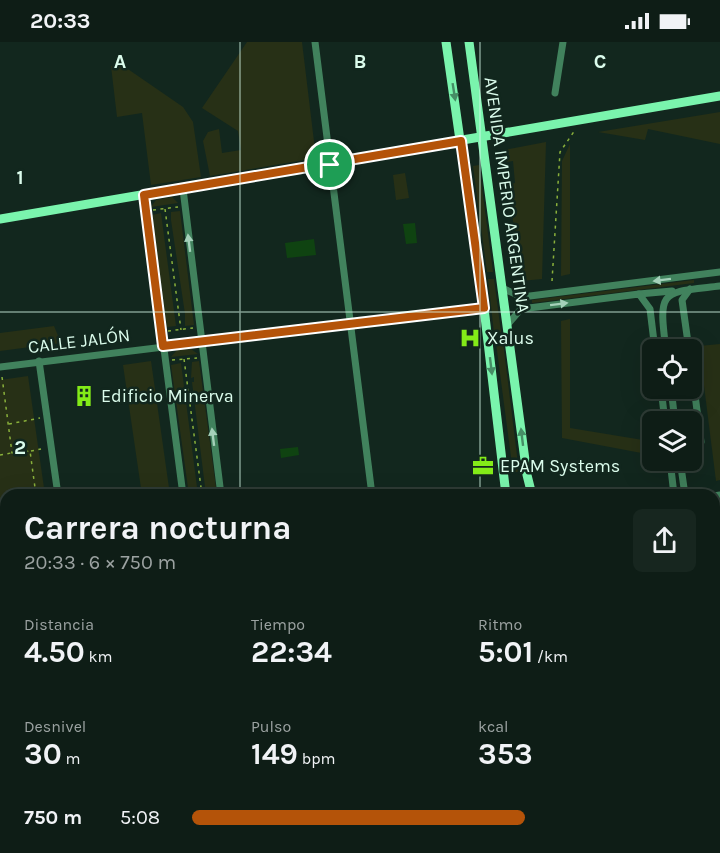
<!DOCTYPE html>
<html lang="es">
<meta charset="utf-8">
<style>
:root{--surface:#0e1d16;--page:#17261f;--text:#f1f3f6;--muted:#9ba2a1;--line:#2e3b35;--accent:#b45309}
body{margin:0;font-family:Karla,sans-serif;background:var(--page);color:var(--text);height:100vh;display:flex;flex-direction:column;font-size:22px;white-space:nowrap}
*{box-sizing:border-box;margin:0}
p{font-size:20px;color:var(--muted)}
.icon{flex:none;width:33px;height:33px;fill:none;stroke:currentColor;stroke-width:2;stroke-linecap:round;stroke-linejoin:round}
.map{position:relative;flex:1;overflow:hidden}
.sheet{position:absolute;left:0px;top:447px;width:720px;height:364px;display:flex;flex-direction:column;background:var(--surface);border-radius:18px 18px 0 0;box-shadow:0 6px 24px #0002,0 0 0 2px var(--line)}
.sheet>*{flex:none}
.buttons{position:absolute;left:642px;top:297px;display:grid;gap:12px}
.buttons a{display:grid;place-items:center;width:60px;height:60px;border-radius:9px;background:var(--surface);box-shadow:0 6px 24px #0002,0 0 0 2px var(--line);font-size:30px}
.pin{position:absolute;display:grid;place-items:center;width:51px;height:51px;color:#fff;margin:-26px;border:3px solid #fff;border-radius:50%;box-shadow:0 2px 6px #0007}
.round{display:grid;place-items:center;flex:none;width:63px;height:63px;border-radius:9px;background:var(--page)}
.head{display:flex;align-items:center;justify-content:space-between;height:102px;padding:0 24px}
h1{font-size:33px;font-weight:700;line-height:45px}
.stats{display:grid;grid-template-columns:repeat(3,1fr);gap:9px;height:102px;padding:6px 24px}
.stats div{display:grid;align-content:center}
.stats b{font-size:30px;font-weight:700}
.stats small{font-size:16px;font-weight:400}
.stats p{font-size:16px}
ul{padding:0 24px;list-style:none;font-size:20px}
li{display:grid;grid-template-columns:96px 72px 1fr;align-items:center;height:45px}
li i{height:15px;border-radius:8px;background:var(--accent)}
.status{display:flex;justify-content:space-between;align-items:center;height:42px;padding:0 30px;background:var(--surface);direction:ltr}
.status svg{height:16px;fill:currentColor}
.map>svg:first-child{display:block}
.green{fill:#273016}
.water{fill:#0f4311}
.lines{fill:none;stroke-linecap:round;stroke-linejoin:round}
.path{stroke:#89b03b;stroke-width:1.5;stroke-dasharray:3 4.5;stroke-linecap:butt}
.lane{stroke:#41825d;stroke-width:4}
.street{stroke:#41825d;stroke-width:7}
.secondary{stroke:#7af4ad;stroke-width:9}
.oneway{fill:#468e66}
.oneway2{fill:#a5d1ba}
.route-casing{stroke:#fff;stroke-width:12}
.route{stroke:#b45309;stroke-width:8}
.grid{fill:none;stroke:#dbfcec;stroke-width:1.5;stroke-opacity:0.55}
.labels{text-anchor:middle;dominant-baseline:central;stroke-width:5;stroke-linejoin:round;paint-order:stroke}
.street-label{font-size:18px;fill:#dbfcec;stroke:#12271e}
.poi-label{font-size:18px;fill:#dbfcec;stroke:#12271e;text-anchor:start}
.grid-label{font-size:20px;text-anchor:middle;font-weight:bold;fill:#dbfcec;stroke:#12271e;stroke-width:5;stroke-linejoin:round;paint-order:stroke}
</style>
<div class="status"><b>20:33</b><svg viewBox="0 0 49 12"><path d="M0 12V9h3v3zM5 12V6h3v6zM10 12V3h3v9zM15 12V0h3v12zM26 1h20v11H26zM47 4h2v5h-2z"/></svg></div>
<div class="map">
<svg width="720" height="811" viewBox="0 0 720 811">
<rect width="100%" height="100%" fill="#12271e"/>
<!-- green -->
<g class="green">
<polygon points="247,0 302,0 316,116 210,134 203,99 208,90 219,87 222,111 241,108 238,89 202,66"/>
<polygon points="122,23 183,65 193,80 201,135 151,143 142,71 117,75 111,24"/>
<polygon points="720,70 720,102 648,87 645,98 598,90"/>
<polygon points="546,100 542,237 521,239 508,142 515,141 513,119 506,120 504,108"/>
<polygon points="570,102 570,232 561,234 562,119"/>
<polygon points="479,123 493,230 487,230 473,124"/>
<polygon points="405,131 409,156 396,158 393,133"/>
<polygon points="172,155 178,161 151,165 156,158"/>
<polygon points="180,169 194,283 185,284 185,272 171,178 171,170"/>
<polygon points="161,171 176,284 167,285 152,173"/>
<polygon points="494,237 501,290 494,291 488,237"/>
<polygon points="694,238 694,241 532,261 532,258"/>
<polygon points="570,277 570,386 649,399 652,403 652,413 562,396 561,279"/>
<polygon points="54,284 61,301 0,309 0,291"/>
<polygon points="503,300 519,430 513,430 496,301"/>
<polygon points="720,302 720,438 716,439 699,304"/>
<polygon points="191,307 198,312 171,315 177,308"/>
<polygon points="151,319 170,453 142,453 123,323"/>
<polygon points="199,319 217,453 206,453 192,340 194,340 194,335 191,336 192,320"/>
<polygon points="181,321 198,453 189,453 171,323"/>
<polygon points="28,334 45,453 6,453 6,544 0,544 0,338"/>
<polygon points="720,467 720,588 714,543 714,468"/>
<polygon points="19,806 103,806 104,811 0,811 0,809"/>
<polygon points="127,806 394,806 395,811 128,811"/>
</g>
<!-- water -->
<g class="water">
<polygon points="415,181 417,201 406,202 403,182"/>
<polygon points="314,197 316,213 287,216 285,201"/>
<polygon points="298,405 299,413 281,416 280,407"/>
</g>
<g class="lines">
<!-- path -->
<g class="path">
<polyline points="165,167 181,288"/>
<polyline points="153,168 178,165"/>
<polyline points="552,239 560,110 575,88"/>
<polyline points="168,289 193,286"/>
<polyline points="184,317 202,453"/>
<polyline points="172,318 197,316"/>
<polyline points="2,335 12,411 30,409 36,453"/>
<polyline points="9,382 40,376"/>
<polyline points="31,409 41,407"/>
<polyline points="0,413 11,411"/>
<polyline points="0,469 6,469"/>
<polyline points="148,806 150,811"/>
<polyline points="162,806 163,811"/>
<polyline points="178,806 179,811"/>
<polyline points="187,806 188,811"/>
<polyline points="217,806 217,811"/>
<polyline points="248,806 248,811"/>
<polyline points="277,811 312,811"/>
<polyline points="368,811 375,806"/>
<polyline points="383,811 384,806"/>
</g>
<!-- lane -->
<polyline class="lane" points="714,499 720,541"/>
<!-- street -->
<g class="street">
<polyline points="315,0 372,453"/>
<polyline points="555,51 563,0"/>
<polyline points="183,147 221,453"/>
<polyline points="144,153 183,453"/>
<polyline points="504,247 522,255 720,230"/>
<polyline points="639,252 672,249"/>
<polyline points="508,282 521,267 639,252 650,267 655,308"/>
<path d="M 666,308 C 658,246 661,251 720,244"/>
<polyline points="689,308 682,258 690,247"/>
<polyline points="39,319 58,453"/>
<polyline points="0,325 484,266"/>
<polyline points="692,329 701,400 692,417"/>
<polyline points="661,346 665,380"/>
<polyline points="671,346 675,380"/>
<polyline points="670,418 674,453"/>
<polyline points="680,418 685,453"/>
<polyline points="714,454 720,453"/>
<polyline points="0,558 6,557"/>
<polyline points="714,630 720,629"/>
<polyline points="714,682 720,728"/>
<polyline points="714,758 720,803"/>
<polyline points="418,806 418,811"/>
<polyline points="578,810 609,806"/>
</g>
<!-- secondary -->
<g class="secondary">
<polyline points="446,0 484,266 506,453"/>
<polyline points="469,0 527,433 532,453"/>
<polyline points="0,177 720,54"/>
<polyline points="522,453 524,453"/>
<polyline points="0,723 6,722"/>
<polyline points="114,806 114,811"/>
<polyline points="553,806 554,811"/>
<polyline points="567,811 578,810"/>
</g>
</g>
<!-- one-way arrows -->
<defs><path id="oneway-solid" d="M-6-.8H1V-3.2L6.5 0L1 3.2V.8H-6Z" transform="scale(1.5)"/></defs>
<g class="oneway">
<use href="#oneway-solid" transform="translate(454 50) rotate(81)"/>
<use href="#oneway-solid" transform="translate(491 324) rotate(83)"/>
<use href="#oneway-solid" transform="translate(522 395) rotate(-97)"/>
</g>
<g class="oneway2">
<use href="#oneway-solid" transform="translate(189 201) rotate(-97)"/>
<use href="#oneway-solid" transform="translate(662 238) rotate(173)"/>
<use href="#oneway-solid" transform="translate(559 262) rotate(-7)"/>
<use href="#oneway-solid" transform="translate(213 395) rotate(-97)"/>
</g>
<g class="lines">
<defs>
<polygon id="route" points="461,99 484,266 163,304 144,153"/>
</defs>
<!-- route casing -->
<use href="#route" class="route-casing"/>
<!-- route -->
<use href="#route" class="route"/>
</g>
<!-- grid -->
<path class="grid" d="M 240,0 L 240,453M 480,0 L 480,453M 0,270 L 720,270M 0,541 L 6,541M 714,541 L 720,541M 240,806 L 240,811M 480,806 L 480,811"/>
<!-- icons -->
<defs>
<symbol id="hospital-bare" viewBox="-9 -9 18 18"><path d="M-5-5h3v3.5h4V-5h3V5h-3V1.5h-4V5h-3Z" fill="#83eb18" stroke="#12271e" stroke-width="2.5" paint-order="stroke"/></symbol>
<symbol id="building-bare" viewBox="-9 -9 18 18"><path d="M-4-6H4V6H1V3H-1V6H-4ZM-2.5-4.3h1.7v1.8h-1.7ZM.8-4.3h1.7v1.8H.8ZM-2.5-1h1.7V.8h-1.7ZM.8-1h1.7V.8H.8Z" fill="#83eb18" stroke="#12271e" stroke-width="2.5" paint-order="stroke"/></symbol>
<symbol id="office-bare" viewBox="-9 -9 18 18"><path d="M-6-3h4V-5.5h4V-3h4V5H-6ZM-1-4.5V-3h2v-1.5ZM-6 0V1H6V0Z" fill="#83eb18" stroke="#12271e" stroke-width="2.5" paint-order="stroke"/></symbol>
</defs>
<g fill-rule="evenodd">
<use href="#hospital-bare" x="455" y="281" width="30" height="30"/>
<use href="#building-bare" x="69" y="339" width="30" height="30"/>
<use href="#office-bare" x="468" y="409" width="30" height="30"/>
</g>
<g class="labels">
<!-- street labels -->
<g class="street-label">
<text transform="translate(507 153) rotate(82)">AVENIDA IMPERIO ARGENTINA</text>
<text transform="translate(79 299) rotate(-7)">CALLE JALÓN</text>
</g>
<!-- poi labels -->
<g class="poi-label">
<text x="487" y="296">Xalus</text>
<text x="101" y="354">Edificio Minerva</text>
<text x="500" y="424">EPAM Systems</text>
</g>
</g>
<g class="grid-label">
<text x="120" y="26">A</text>
<text x="360" y="26">B</text>
<text x="600" y="26">C</text>
<text x="20" y="142">1</text>
<text x="20" y="412">2</text>
</g>
</svg>
<div class="buttons">
<a><svg class="icon" aria-label="locate" viewBox="0 0 24 24"><circle cx="12" cy="12" r="6"/><path d="M12 2v4M12 18v4M2 12h4M18 12h4"/></svg></a>
<a><svg class="icon" aria-label="layers" viewBox="0 0 24 24"><path d="M12 4l9 5-9 5-9-5zM3 14l9 5 9-5"/></svg></a>
</div>
<div class="pin" style="left:330px;top:123px;background:#1e9e55"><svg class="icon" aria-label="arrive" viewBox="0 0 24 24"><path d="M6 21V4h12l-3 4 3 4H6"/></svg></div>
<section class="sheet">
<div class="head"><div><h1>Carrera nocturna</h1><p>20:33 · 6 × 750 m</p></div><a class="round"><svg class="icon" aria-label="share" viewBox="0 0 24 24"><path d="M12 15V3M7 8l5-5 5 5M5 13v7h14v-7"/></svg></a></div>
<div class="stats">
<div><p>Distancia</p><b>4.50<small> km</small></b></div>
<div><p>Tiempo</p><b>22:34</b></div>
<div><p>Ritmo</p><b>5:01<small> /km</small></b></div>
</div>
<div class="stats">
<div><p>Desnivel</p><b>30<small> m</small></b></div>
<div><p>Pulso</p><b>149<small> bpm</small></b></div>
<div><p>kcal</p><b>353</b></div>
</div>
<ul>
<li><b>750 m</b>5:08<i style="width:66%"></i></li>
</ul>
</section>
</div>
